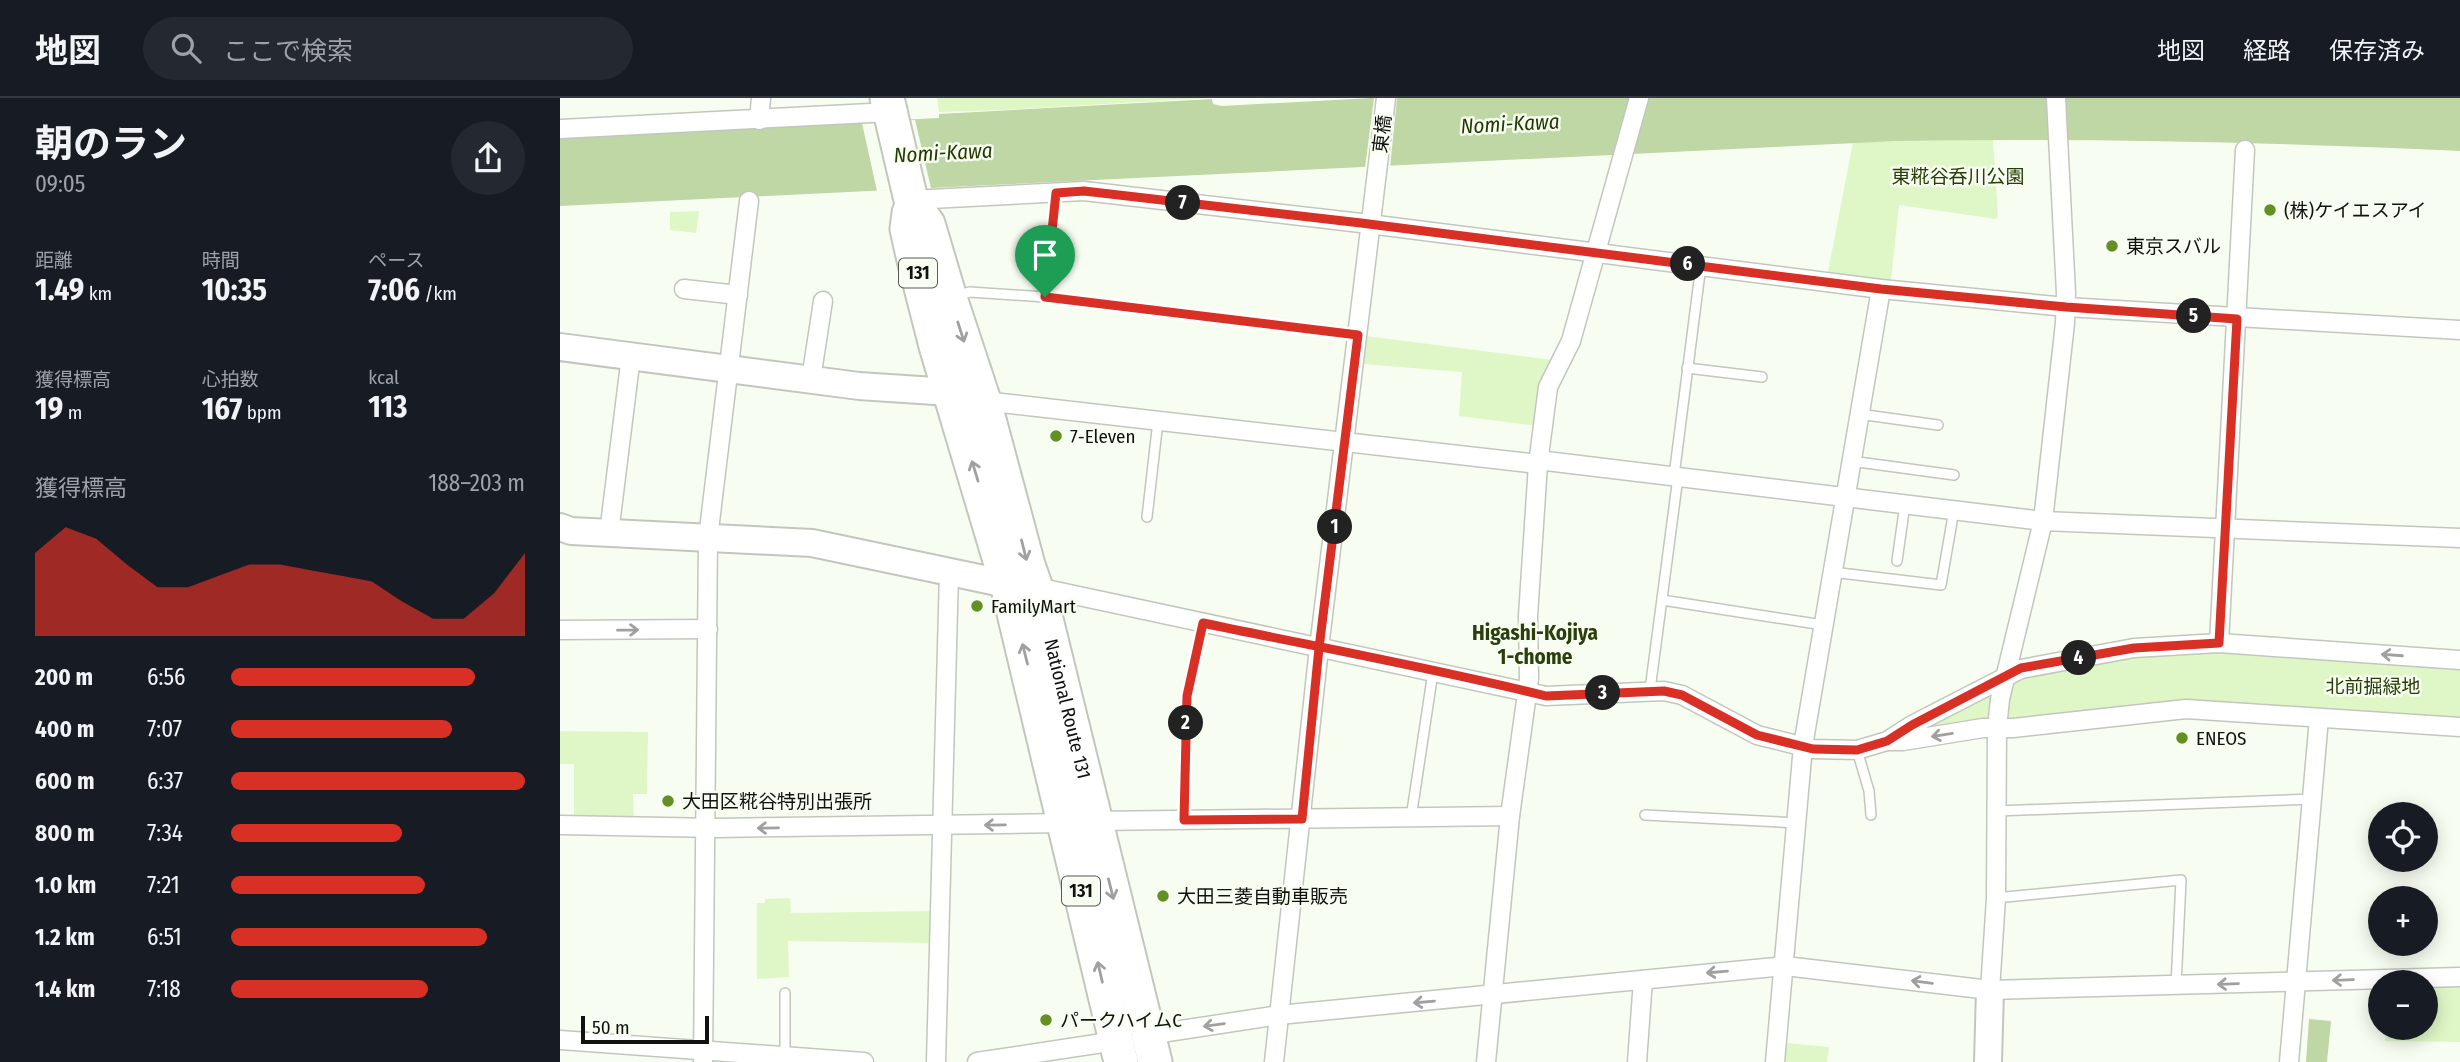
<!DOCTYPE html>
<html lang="ja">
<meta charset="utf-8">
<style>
:root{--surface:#171b24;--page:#242831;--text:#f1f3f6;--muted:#9ea1a6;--line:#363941;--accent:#d93025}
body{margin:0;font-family:"Fira Sans Condensed","Noto Sans JP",sans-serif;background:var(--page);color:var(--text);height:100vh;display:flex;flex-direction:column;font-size:26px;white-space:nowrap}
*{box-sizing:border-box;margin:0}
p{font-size:23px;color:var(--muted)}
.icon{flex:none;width:38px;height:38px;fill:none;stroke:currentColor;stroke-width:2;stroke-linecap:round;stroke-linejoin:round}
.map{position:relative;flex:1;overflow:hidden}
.panel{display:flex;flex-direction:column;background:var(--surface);width:560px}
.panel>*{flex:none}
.fabs{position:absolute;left:1808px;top:704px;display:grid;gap:14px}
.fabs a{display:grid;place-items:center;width:70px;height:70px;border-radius:50%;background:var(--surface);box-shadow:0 4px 18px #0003;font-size:35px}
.scale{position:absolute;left:21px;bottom:18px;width:128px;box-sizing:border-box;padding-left:7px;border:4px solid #10120f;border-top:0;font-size:19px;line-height:24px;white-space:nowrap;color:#10120f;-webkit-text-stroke:5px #f8fdf2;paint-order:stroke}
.pin{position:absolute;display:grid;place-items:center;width:60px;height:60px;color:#fff;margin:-72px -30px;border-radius:50% 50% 50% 0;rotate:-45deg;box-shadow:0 0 7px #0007}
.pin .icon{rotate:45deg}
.km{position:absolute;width:35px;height:35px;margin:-18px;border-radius:50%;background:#222;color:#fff;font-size:19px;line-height:35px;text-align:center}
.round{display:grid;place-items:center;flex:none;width:74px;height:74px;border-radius:37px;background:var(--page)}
.headline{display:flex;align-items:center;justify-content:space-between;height:119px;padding:0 35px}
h1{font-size:38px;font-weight:700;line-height:52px}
.metrics{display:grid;grid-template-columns:repeat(3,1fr);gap:10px;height:119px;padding:7px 35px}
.metrics div{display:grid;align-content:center}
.metrics b{font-size:30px;font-weight:700}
.metrics small{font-size:19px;font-weight:400}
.metrics p{font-size:19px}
.chart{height:196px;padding:14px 35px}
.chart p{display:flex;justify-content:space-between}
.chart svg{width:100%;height:126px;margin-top:7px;fill:var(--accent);opacity:.7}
ul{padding:0 35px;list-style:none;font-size:23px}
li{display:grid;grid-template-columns:112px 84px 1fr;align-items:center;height:52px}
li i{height:18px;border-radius:9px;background:var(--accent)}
header{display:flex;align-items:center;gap:42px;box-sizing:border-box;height:98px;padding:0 35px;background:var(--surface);border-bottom:2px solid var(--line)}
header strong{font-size:33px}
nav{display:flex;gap:38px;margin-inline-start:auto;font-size:24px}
.search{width:490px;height:63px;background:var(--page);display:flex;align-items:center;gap:18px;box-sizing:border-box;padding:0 24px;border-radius:38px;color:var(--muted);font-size:26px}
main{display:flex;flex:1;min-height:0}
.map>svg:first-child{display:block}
.green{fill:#dff7c7}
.water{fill:#bed7a4}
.pier{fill:#f8fdf2}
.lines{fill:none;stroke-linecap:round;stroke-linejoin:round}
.lane-casing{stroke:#c2c7bd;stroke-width:12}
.street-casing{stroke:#c2c7bd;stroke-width:21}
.secondary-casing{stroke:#c2c7bd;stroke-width:30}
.highway-casing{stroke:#c2c7bd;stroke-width:37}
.lane{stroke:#fff;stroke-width:9}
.street{stroke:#fff;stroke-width:18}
.secondary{stroke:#fff;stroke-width:26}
.highway{stroke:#fff;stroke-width:33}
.oneway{stroke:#9fa09f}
.route-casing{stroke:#fff;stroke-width:14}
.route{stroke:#d93025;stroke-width:9}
.poi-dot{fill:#639022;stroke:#f8fdf2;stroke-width:2.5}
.labels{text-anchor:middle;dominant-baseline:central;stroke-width:5;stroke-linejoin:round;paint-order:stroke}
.shield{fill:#f8fdf2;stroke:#565853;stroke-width:2}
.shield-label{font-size:18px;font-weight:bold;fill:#10120f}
.street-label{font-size:19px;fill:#10120f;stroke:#f8fdf2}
.park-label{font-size:19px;fill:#283e07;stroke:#f8fdf2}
.poi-label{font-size:19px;fill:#10120f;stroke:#f8fdf2;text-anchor:start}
.water-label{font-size:21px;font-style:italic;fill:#233901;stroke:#f8fdf2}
.neighbourhood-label{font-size:21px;font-weight:bold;fill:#2a3f0b;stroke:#f8fdf2}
</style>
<header>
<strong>地図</strong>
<div class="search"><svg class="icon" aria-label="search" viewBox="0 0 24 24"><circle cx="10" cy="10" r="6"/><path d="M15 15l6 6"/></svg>ここで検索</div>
<nav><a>地図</a><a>経路</a><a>保存済み</a></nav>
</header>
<main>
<section class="panel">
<div class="headline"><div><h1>朝のラン</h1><p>09:05</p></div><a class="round"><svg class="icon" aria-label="share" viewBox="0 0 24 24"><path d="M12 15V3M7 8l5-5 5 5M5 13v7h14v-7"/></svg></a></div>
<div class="metrics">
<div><p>距離</p><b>1.49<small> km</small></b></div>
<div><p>時間</p><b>10:35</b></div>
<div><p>ペース</p><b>7:06<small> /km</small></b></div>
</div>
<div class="metrics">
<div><p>獲得標高</p><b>19<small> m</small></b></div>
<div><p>心拍数</p><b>167<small> bpm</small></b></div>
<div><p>kcal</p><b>113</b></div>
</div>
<div class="chart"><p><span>獲得標高</span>188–203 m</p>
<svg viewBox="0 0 160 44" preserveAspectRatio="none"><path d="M0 44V15L10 6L20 10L30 19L40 27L50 27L60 23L70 19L80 19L90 21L100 23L110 25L120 32L130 38L140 38L150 29L160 15V44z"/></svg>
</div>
<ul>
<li><b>200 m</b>6:56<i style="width:83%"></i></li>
<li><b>400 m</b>7:07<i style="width:75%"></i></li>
<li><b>600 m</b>6:37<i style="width:100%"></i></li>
<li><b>800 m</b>7:34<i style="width:58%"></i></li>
<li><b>1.0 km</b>7:21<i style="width:66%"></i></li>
<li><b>1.2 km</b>6:51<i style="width:87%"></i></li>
<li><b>1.4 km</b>7:18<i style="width:67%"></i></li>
</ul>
</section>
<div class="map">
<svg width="1900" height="964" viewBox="0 0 1900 964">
<rect width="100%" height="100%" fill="#f8fdf2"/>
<!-- green -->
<g class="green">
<polygon points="377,0 648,0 444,12 379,14"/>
<polygon points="1433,41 1438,118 1436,121 1339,107 1330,192 1266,184 1293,44"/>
<polygon points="139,113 136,135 110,132 110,114"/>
<polygon points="806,238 993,262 977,328 899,318 902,274 803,266"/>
<polygon points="1659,549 1900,566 1900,623 1625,602 1551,610 1346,640 1448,580 1575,554"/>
<polygon points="0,633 88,634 87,696 73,696 74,724 14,719 14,666 0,666"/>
<polygon points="230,800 231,815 370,813 369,845 228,843 229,879 197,881 197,805 205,805 205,801"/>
<polygon points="1900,889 1900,944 1825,943 1826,929 1866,929 1866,890"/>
<polygon points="1227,945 1269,949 1267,964 1224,964"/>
</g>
<!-- water -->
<g class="water">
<path d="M 812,0 L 1900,0 L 1900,53 C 1712,44 1525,40 1337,43 L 0,108 L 0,39 L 379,20 L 379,16 L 652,1 L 653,6 L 662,8 Z"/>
<polygon points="1749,921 1771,923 1767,964 1746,964"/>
</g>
<!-- pier -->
<g class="pier">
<polygon points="814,0 837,0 830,70 805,70"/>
<polygon points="355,22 371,90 317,93 302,25"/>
</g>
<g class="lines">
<defs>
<g id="lane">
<polyline points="397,197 410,194 485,199 798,237"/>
<polyline points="485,199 496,95"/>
<polyline points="1127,270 1202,279"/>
<polyline points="1299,316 1378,327"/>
<polyline points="1291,363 1394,377"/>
<polyline points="587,419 598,323"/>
<polyline points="1337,463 1345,406"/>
<polyline points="1272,474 1381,487 1394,412"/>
<polyline points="1102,502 1263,527"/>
<polyline points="1090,592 1118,379 1115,370 1141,167"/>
<polyline points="1297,652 1309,693 1311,717"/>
<polyline points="1437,713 1752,701"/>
<polyline points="1085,717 1237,725"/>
<polyline points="851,720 873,574"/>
<polyline points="624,722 627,598 643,525"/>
<polyline points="1436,800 1621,782 1616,888"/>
<polyline points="225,958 225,895"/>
</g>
<g id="street">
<polyline points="199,22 201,0"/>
<polyline points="0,31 330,14"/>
<polyline points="351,102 524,93 801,125 1321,191 1506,209 1900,232"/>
<polyline points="124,191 178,197"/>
<polyline points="251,281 263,203"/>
<polyline points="424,303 978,366"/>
<polyline points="978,362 1483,423 1900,440"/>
<polyline points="49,435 71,258"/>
<polyline points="472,488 986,598 1104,593 1122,597 1197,637 1253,651 1297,652 1327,643 1352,627 1461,571 1574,550 1659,545 1900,562"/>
<polyline points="0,532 148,531"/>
<polyline points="1659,545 1685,52"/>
<polyline points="1329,643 1343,643 1423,630 1453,630 1626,611 1900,629"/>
<polyline points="534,723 950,718"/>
<polyline points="0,727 156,730 503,725"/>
<polyline points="1430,892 1436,800 1437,630 1440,601 1483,423 1505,225 1506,195 1496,0"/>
<polyline points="588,937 719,917 1225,868 1430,892 1900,879"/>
<polyline points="0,942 304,964"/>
<polyline points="143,964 148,440 189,103"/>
<polyline points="376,964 389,473"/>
<polyline points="417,964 556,943"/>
<polyline points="714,964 759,550 826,0"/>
<polyline points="926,964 950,718 969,581 968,518 978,366 988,289 1011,243 1079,0"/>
<polyline points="1077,964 1083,882"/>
<polyline points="1215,964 1243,648 1321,191"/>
<polyline points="1729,964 1759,620"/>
</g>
<g id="secondary">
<polyline points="0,249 299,288 390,294"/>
<polyline points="0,429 11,433 252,445 447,486"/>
<polyline points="1428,964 1430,892"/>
</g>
<g id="highway">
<path id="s1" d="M 327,0 L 351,102 L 368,126 L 390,200 L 424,303 L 468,467 L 484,513 L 595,964"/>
<polyline points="349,115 347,131 354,162 376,248 447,486 561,964"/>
</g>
</defs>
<!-- lane casing -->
<use href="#lane" class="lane-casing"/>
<!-- street casing -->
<use href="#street" class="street-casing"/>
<!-- secondary casing -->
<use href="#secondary" class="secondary-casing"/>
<!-- highway casing -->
<use href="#highway" class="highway-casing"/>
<!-- lane -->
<use href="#lane" class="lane"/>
<!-- street -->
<use href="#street" class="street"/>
<!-- secondary -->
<use href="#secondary" class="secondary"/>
<!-- highway -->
<use href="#highway" class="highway"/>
</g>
<!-- one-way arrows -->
<defs><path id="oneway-shaft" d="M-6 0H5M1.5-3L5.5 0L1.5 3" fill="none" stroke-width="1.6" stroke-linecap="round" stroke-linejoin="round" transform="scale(1.75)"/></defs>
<g class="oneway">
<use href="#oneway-shaft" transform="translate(401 234) rotate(72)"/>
<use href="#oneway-shaft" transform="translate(415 373) rotate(-107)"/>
<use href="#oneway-shaft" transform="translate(464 452) rotate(76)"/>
<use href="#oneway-shaft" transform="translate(68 532) rotate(-1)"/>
<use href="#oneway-shaft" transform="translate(465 556) rotate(-104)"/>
<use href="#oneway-shaft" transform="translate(1832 557) rotate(-176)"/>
<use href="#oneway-shaft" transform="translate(1382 637) rotate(171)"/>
<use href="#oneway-shaft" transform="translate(435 727) rotate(179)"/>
<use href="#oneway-shaft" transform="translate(208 730) rotate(179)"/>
<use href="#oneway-shaft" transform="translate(551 791) rotate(76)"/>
<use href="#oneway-shaft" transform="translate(540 874) rotate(-103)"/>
<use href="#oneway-shaft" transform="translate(1157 874) rotate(175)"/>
<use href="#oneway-shaft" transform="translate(1783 882) rotate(178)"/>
<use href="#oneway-shaft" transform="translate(1362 884) rotate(-173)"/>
<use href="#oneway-shaft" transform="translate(1668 886) rotate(178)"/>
<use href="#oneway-shaft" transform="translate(864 904) rotate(175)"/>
<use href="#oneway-shaft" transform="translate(654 927) rotate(172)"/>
</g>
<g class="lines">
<defs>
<path id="route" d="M 485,199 L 798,237 L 759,550 L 742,721 L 624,722 L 627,598 L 643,525 C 757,549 873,570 986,598 L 1104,593 L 1122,597 L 1197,637 L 1253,651 L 1297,652 L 1327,643 L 1352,627 L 1461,570 L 1574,550 L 1659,545 L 1677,221 L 1506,209 L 1321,191 L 801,125 L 524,93 L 496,95 L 485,199"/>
</defs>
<!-- route casing -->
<use href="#route" class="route-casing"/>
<!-- route -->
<use href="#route" class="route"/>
</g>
<!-- markers -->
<g class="poi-dot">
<circle cx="1710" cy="112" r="7"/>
<circle cx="1552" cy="148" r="7"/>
<circle cx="496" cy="338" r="7"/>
<circle cx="417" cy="508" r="7"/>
<circle cx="1622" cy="640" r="7"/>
<circle cx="108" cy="703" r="7"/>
<circle cx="603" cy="798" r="7"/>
<circle cx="486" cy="922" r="7"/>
</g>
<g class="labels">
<!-- shield labels -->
<g class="shield">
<rect x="339" y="160.5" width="38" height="29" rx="5"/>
<rect x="502" y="778.5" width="38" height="29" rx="5"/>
</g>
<g class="shield-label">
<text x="358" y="175">131</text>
<text x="521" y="793">131</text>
</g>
<!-- street labels -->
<g class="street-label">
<text transform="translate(822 36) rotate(-83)">東橋</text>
<text stroke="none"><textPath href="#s1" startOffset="639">National Route 131</textPath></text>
</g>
<!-- park labels -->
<g class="park-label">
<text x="1398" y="78">東糀谷呑川公園</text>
<text x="1813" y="588">北前掘緑地</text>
</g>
<!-- poi labels -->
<g class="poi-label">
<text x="1724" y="112">(株)ケイエスアイ</text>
<text x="1566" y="148">東京スバル</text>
<text x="510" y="338">7-Eleven</text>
<text x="431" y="508">FamilyMart</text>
<text x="1636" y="640">ENEOS</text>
<text x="122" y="703">大田区糀谷特別出張所</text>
<text x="617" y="798">大田三菱自動車販売</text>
<text x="500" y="922">パークハイムC</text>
</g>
<!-- water labels -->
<g class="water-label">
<text transform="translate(950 26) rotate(-3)">Nomi-Kawa</text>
<text transform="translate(383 55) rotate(-3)">Nomi-Kawa</text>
</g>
<!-- neighbourhood labels -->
<g class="neighbourhood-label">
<text x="975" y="535">Higashi-Kojiya<tspan x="975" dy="24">1-chome</tspan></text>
</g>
</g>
</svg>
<div class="fabs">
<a><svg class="icon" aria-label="locate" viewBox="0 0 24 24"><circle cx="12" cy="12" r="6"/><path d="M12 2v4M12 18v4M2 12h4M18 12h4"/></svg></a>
<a>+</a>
<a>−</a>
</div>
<div class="scale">50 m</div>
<div class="pin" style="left:485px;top:199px;background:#1e9e55"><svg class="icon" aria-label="arrive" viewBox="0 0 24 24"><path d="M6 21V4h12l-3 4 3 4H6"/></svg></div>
<b class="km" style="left:775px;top:429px">1</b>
<b class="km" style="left:626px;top:625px">2</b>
<b class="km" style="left:1043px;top:595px">3</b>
<b class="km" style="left:1519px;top:560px">4</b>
<b class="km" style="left:1634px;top:218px">5</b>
<b class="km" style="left:1128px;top:166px">6</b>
<b class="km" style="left:623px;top:105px">7</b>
</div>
</main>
